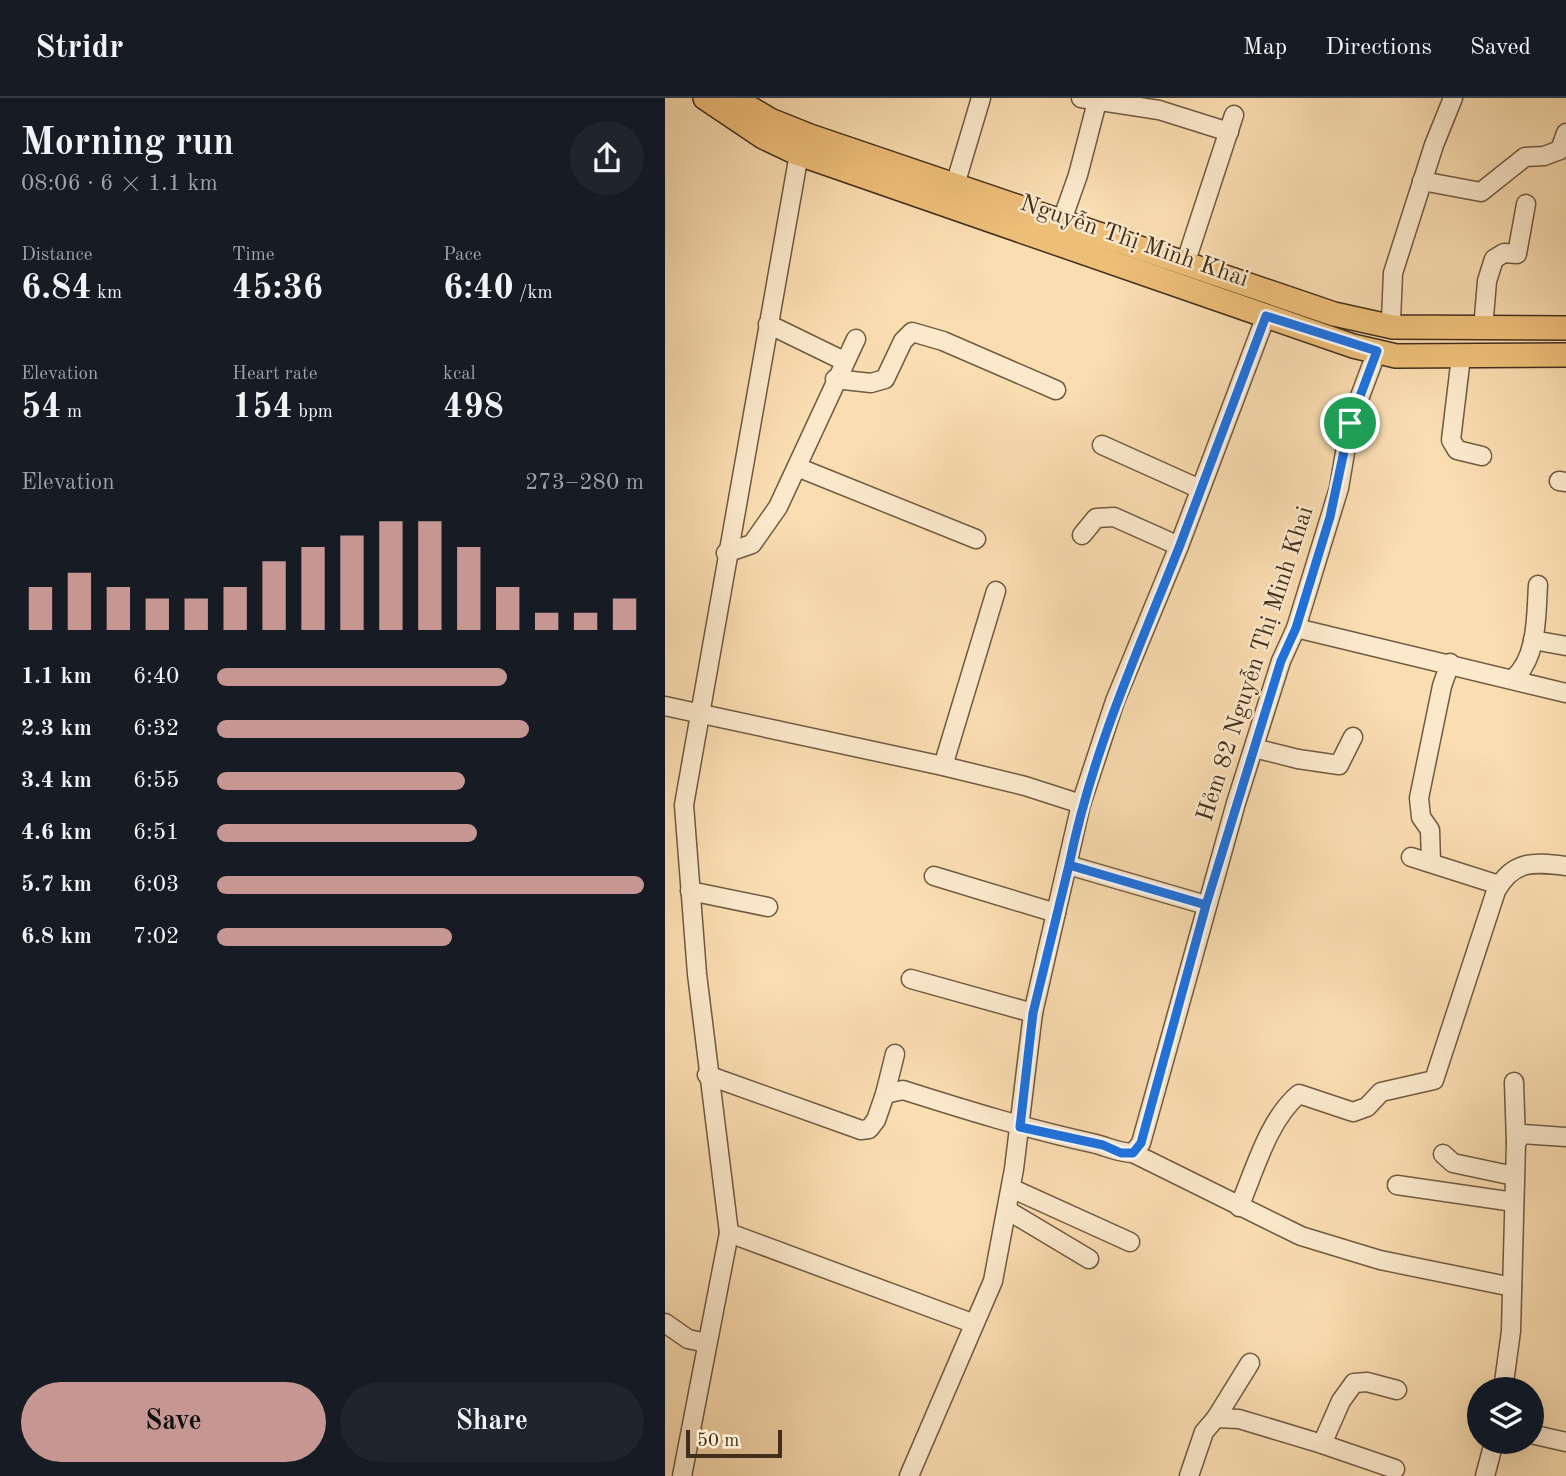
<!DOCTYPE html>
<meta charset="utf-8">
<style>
:root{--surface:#171b24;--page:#20242c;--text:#f1f3f6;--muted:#9ea1a6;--line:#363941;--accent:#c59692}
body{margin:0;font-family:"Old Standard TT",serif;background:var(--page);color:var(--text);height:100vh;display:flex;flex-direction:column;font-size:26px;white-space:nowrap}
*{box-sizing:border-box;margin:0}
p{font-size:23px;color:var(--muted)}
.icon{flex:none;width:38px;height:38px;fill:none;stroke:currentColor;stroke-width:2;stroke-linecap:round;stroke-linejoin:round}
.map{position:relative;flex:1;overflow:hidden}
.side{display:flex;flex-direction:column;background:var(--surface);width:665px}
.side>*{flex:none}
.controls{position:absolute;left:802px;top:1279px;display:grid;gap:14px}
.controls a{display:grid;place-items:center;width:77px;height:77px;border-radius:50%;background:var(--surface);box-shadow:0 7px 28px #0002;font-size:35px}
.scale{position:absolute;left:21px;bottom:18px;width:96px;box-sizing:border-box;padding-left:7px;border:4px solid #422e1b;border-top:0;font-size:19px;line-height:24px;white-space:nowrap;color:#422e1b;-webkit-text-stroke:5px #fce9cc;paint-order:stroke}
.pin{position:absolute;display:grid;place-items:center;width:60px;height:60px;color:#fff;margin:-30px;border:4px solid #fff;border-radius:50%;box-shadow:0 2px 7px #0007}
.round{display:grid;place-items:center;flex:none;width:74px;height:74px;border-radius:37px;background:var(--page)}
.headline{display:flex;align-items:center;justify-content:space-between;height:119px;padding:0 21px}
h1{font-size:38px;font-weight:700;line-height:52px}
.metrics{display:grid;grid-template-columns:repeat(3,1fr);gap:10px;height:119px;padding:7px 21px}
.metrics div{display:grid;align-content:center}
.metrics b{font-size:35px;font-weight:700}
.metrics small{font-size:19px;font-weight:400}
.metrics p{font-size:19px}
.chart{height:196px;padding:14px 21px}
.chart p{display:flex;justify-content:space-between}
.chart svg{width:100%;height:126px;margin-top:7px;stroke:var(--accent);stroke-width:6}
.cta{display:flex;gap:14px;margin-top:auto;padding:14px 21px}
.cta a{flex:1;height:80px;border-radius:42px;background:var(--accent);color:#111;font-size:28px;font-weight:700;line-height:80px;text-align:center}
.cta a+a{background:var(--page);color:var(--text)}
ul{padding:0 21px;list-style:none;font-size:23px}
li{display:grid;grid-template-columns:112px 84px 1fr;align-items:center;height:52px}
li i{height:18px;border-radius:9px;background:var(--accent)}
header{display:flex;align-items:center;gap:42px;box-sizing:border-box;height:98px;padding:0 35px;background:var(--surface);border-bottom:2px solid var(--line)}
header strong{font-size:33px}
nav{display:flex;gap:38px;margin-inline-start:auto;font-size:24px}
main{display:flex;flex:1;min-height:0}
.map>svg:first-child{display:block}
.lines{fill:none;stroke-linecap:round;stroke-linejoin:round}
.minor-casing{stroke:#705a40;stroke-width:21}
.major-casing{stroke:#422e1b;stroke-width:26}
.minor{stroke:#fce9cc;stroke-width:18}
.major{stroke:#edbe78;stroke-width:23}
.route-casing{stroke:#fff;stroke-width:14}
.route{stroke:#1a73e8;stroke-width:9}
.labels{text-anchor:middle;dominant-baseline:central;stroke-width:5;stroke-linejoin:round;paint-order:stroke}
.street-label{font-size:24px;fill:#422e1b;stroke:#fce9cc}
</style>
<header>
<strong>Stridr</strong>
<nav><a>Map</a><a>Directions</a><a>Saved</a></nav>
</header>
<main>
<section class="side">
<div class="headline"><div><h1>Morning run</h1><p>08:06 · 6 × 1.1 km</p></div><a class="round"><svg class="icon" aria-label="share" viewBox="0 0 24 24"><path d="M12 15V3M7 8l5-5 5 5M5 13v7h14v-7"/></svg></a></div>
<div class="metrics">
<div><p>Distance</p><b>6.84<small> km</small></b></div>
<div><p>Time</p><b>45:36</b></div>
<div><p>Pace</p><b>6:40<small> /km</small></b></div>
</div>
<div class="metrics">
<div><p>Elevation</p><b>54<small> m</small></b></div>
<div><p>Heart rate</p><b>154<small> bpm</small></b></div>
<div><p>kcal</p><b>498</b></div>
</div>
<div class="chart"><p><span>Elevation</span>273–280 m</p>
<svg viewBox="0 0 160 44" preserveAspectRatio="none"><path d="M5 44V29M15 44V24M25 44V29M35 44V33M45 44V33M55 44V29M65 44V20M75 44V15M85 44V11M95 44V6M105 44V6M115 44V15M125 44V29M135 44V38M145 44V38M155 44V33"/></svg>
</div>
<ul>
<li><b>1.1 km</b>6:40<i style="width:68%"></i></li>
<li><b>2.3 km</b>6:32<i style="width:73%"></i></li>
<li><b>3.4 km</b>6:55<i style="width:58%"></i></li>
<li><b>4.6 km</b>6:51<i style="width:61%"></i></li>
<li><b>5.7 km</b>6:03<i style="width:100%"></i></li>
<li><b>6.8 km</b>7:02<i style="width:55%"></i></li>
</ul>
<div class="cta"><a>Save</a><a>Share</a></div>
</section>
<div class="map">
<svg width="901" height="1378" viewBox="0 0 901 1378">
<rect width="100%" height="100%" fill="#faddb1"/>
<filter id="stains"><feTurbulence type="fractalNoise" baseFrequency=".00286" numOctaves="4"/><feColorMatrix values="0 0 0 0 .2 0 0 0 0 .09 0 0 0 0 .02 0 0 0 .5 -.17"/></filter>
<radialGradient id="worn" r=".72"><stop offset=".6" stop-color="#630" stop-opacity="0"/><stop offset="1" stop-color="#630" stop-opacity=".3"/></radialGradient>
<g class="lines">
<defs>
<g id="minor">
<polyline points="416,0 494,12 564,34"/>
<polyline points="757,83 816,94 860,59 879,58 895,52 901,35"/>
<polyline points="290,87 316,0"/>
<polyline points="396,125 413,77 433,0"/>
<polyline points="520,166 569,17"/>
<polyline points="103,226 179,263"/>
<polyline points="728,229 726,222 728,175 769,47 788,0"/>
<polyline points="818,231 822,183 829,161 839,155 852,156 861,106"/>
<polyline points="796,259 786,342 792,352 817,358"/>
<polyline points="170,281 206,285 220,281 238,243 247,234 278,243 391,292"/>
<polyline points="437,347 535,391"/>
<polyline points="132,369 311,441"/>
<polyline points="894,383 901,384"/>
<polyline points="417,437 431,420 449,419 514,448"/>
<polyline points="61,455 87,446 113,409 191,241"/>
<polyline points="631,530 901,595"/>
<polyline points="868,542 901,548"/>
<path d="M 848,581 C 873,560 871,517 873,487"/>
<polyline points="0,608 278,668 360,688 416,706"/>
<polyline points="589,650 633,661 674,667 688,639"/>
<polyline points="278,668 331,493"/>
<polyline points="746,759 834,787"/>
<polyline points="766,764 765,732 756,719 754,700 777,588 785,565"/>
<polyline points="403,767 541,807"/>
<polyline points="269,778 391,815"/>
<polyline points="25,793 103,809"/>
<polyline points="246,881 368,915"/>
<path d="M 42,977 L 196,1032 L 204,1031 L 211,1022 L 220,996 L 238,992 C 301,1012 362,1031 427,1045 C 441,1048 453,1055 468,1055 L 636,1138 L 715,1162 L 847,1189"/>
<polyline points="849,984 851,1045"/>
<polyline points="220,996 230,956"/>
<polyline points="468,1055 476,1045 571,705 616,563 631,530 674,390 685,325 712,253"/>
<polyline points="778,1056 788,1065 849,1078"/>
<polyline points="732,1087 849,1104"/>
<polyline points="346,1090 465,1144"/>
<path d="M 574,1109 C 590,1072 603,1022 634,996 L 688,1014 L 702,1009 L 716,994 L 769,982 L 831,793 C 848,762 868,764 901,768"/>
<polyline points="342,1112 424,1161"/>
<polyline points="64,1135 307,1225"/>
<polyline points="0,1225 23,1241 42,1245"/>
<polyline points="838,1292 846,1233 851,1045 857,1036 901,1039"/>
<polyline points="551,1320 585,1265"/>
<polyline points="866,1336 901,1344"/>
<polyline points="657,1346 730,1371"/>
<polyline points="17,1378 64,1135 32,876 19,707 134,56"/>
<polyline points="244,1378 328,1183 349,1071 368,915 416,706 450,603 514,448 601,218"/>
<polyline points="524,1378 539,1334 551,1320 574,1321 657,1346 676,1303 689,1285 702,1284 732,1292"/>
<polyline points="820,1378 829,1344"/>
</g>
<g id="major">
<polyline points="40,0 98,39 134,56 688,248 731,258 901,257"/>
<polyline points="68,0 105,22 145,38 669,216 728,229 901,230"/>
</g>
</defs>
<!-- minor casing -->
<use href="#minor" class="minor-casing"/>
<!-- major casing -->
<use href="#major" class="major-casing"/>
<!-- minor -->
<use href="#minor" class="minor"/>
<!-- major -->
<use href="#major" class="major"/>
</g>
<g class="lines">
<defs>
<path id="route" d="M 685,325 L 665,419 L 631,530 L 616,563 L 541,807 L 404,767 L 368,915 L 355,1029 L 438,1047 L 456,1055 L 468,1055 L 476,1045 L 541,807 L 404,767 C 428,650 472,556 515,447 C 544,371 572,294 601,218 L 712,253 L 685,325"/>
</defs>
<!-- route casing -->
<use href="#route" class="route-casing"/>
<!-- route -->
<use href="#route" class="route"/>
</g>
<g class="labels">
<!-- street labels -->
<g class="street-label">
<text transform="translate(469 144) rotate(19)">Nguyễn Thị Minh Khai</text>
<text transform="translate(591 566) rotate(-72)">Hẻm 82 Nguyễn Thị Minh Khai</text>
</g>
</g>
<rect width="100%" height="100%" filter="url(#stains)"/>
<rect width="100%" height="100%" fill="url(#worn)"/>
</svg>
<div class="controls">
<a><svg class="icon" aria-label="layers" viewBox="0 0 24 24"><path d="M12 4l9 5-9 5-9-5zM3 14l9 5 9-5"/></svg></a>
</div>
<div class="scale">50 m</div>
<div class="pin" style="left:685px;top:325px;background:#1e9e55"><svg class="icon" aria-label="arrive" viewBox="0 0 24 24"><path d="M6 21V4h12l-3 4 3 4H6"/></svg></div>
</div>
</main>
